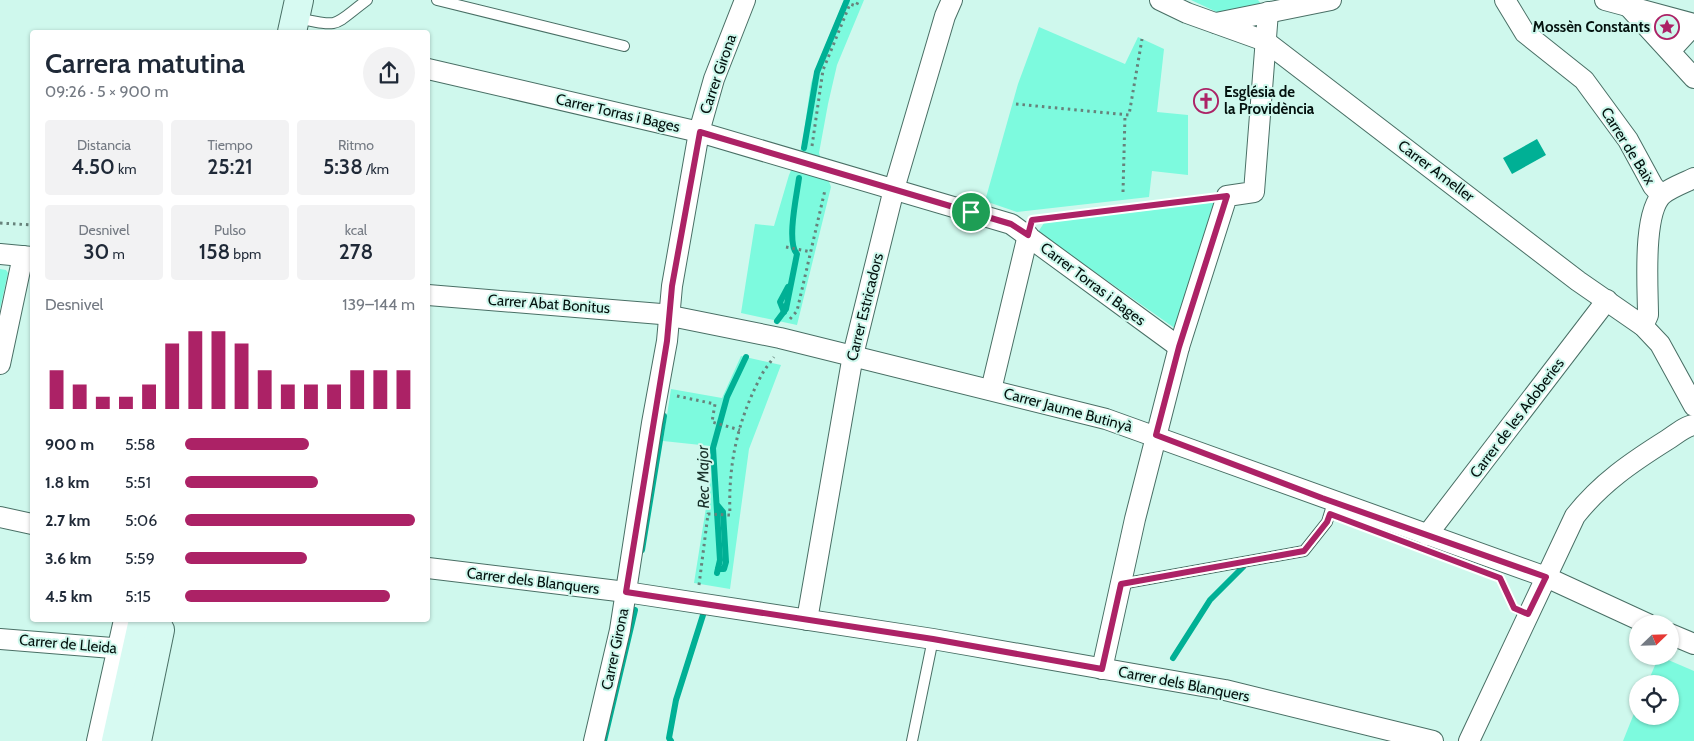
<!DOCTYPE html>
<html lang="es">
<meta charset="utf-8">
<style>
:root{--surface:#fff;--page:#f2f2f3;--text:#1f2937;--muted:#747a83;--accent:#ac2266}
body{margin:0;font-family:Cabin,sans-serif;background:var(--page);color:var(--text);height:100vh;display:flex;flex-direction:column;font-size:19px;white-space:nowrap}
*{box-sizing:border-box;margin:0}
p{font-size:16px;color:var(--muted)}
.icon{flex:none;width:28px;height:28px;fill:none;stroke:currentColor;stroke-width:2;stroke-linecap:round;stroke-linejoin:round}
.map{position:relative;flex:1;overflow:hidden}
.side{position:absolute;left:30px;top:30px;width:400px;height:592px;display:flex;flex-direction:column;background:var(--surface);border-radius:5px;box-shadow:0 1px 4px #0004}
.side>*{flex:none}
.needle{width:32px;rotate:67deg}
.buttons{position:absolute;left:1629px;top:615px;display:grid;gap:10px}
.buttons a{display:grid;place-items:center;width:50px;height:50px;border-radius:50%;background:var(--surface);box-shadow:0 1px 4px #0004;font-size:25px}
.pin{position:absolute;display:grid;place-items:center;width:42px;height:42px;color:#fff;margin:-21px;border:2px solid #fff;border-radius:50%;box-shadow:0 1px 5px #0007}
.round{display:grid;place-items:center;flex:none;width:52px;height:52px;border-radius:26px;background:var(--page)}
.headline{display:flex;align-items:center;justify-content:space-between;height:85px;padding:0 15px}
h1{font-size:28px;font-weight:600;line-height:38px}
.figures{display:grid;grid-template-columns:repeat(3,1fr);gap:8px;height:85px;padding:5px 15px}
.figures div{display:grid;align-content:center;border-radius:5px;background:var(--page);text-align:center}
.figures b{font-size:21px;font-weight:600}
.figures small{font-size:14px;font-weight:400}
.figures p{font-size:14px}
.chart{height:140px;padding:10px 15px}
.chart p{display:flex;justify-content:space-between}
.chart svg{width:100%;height:90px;margin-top:5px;stroke:var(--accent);stroke-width:6}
ul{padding:0 15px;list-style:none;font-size:16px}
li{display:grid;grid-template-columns:80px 60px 1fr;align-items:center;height:38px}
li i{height:12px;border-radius:6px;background:var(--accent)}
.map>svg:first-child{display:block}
.green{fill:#7dfade}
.water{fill:#00b095}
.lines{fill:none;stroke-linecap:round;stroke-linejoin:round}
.stream{stroke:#00b095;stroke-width:6}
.lane-casing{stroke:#496f65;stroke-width:12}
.street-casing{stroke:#496f65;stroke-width:22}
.secondary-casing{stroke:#496f65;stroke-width:30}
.path{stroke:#67827b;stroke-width:3;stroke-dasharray:2.5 4;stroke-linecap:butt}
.lane{stroke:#fff;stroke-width:10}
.street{stroke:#fff;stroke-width:20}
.secondary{stroke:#d7faf2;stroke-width:28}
.route-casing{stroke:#fff;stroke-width:10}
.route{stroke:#ac2266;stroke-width:6}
.labels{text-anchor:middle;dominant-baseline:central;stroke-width:4;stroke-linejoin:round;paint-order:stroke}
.poi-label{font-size:15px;font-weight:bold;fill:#04120f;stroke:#cff8ed;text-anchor:end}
.street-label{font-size:15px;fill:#04120f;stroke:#cff8ed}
.water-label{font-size:16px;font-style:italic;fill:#19302a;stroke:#cff8ed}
</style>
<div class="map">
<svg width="1694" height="741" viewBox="0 0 1694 741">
<rect width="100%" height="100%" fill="#cff8ed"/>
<!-- green -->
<g class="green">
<polygon points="844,0 864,0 837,65 828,104 819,153 831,187 797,325 741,313 755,224 774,226 789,175 802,146 811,83 818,63"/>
<polygon points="1191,0 1258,0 1262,5 1221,14"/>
<polygon points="1039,27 1125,64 1138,37 1164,49 1157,112 1188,115 1188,175 1152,171 1149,197 1017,212 985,201 1018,84"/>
<polygon points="1216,202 1176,329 1038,232 1044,223"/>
<polygon points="0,269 6,270 8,273 0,309"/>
<polygon points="741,356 781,365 749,449 730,589 694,583 711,476 710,446 663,441 671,389 722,398"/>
<polygon points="1659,656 1694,671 1694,741 1623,741 1637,706 1638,716 1670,716 1670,684 1647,684"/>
</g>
<!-- water -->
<polygon class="water" points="1537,139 1546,155 1512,174 1503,158"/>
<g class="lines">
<!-- stream -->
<g class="stream">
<polyline points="804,148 817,72 847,0"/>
<polyline points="784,312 780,302 788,287"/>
<path d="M 777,321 L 786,309 L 797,254 C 786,243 797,194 799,178"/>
<polyline points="718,506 723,512 726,562 724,569 718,569"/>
<polyline points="642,550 664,416"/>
<polyline points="717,573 720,560 713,448 727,397 746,357"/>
<polyline points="1173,658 1210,600 1243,567"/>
<polyline points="604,741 635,610"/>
<polyline points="671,741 669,738 676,700 703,615"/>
</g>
<defs>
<g id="lane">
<polyline points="437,0 624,46"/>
<path d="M 297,18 C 342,27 331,27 367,0"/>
<polyline points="1121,584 1304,551 1327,522 1333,502"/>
<polyline points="912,741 933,639"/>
</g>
<g id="street">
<polyline points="1160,0 1187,13 1265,41 1578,281 1643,326 1660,344 1694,406"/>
<polyline points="1505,0 1525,33 1584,80 1628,140 1653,186 1661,195"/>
<polyline points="1605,0 1694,24"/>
<polyline points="1628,6 1694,78"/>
<polyline points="1216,23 1331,0"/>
<polyline points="1670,51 1694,25"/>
<polyline points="428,69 699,132 1011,224 1179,347"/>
<polyline points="0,254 32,257"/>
<polyline points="428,295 661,314 780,338 1106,419 1546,577 1648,624"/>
<path d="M 1643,326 L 1648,315 C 1648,288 1642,212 1663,194 C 1672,187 1684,183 1694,178"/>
<polyline points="0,364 23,256"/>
<polyline points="991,390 1028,235"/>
<polyline points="0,517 32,524"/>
<polyline points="1427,535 1607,300"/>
<polyline points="428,568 626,592 933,639 1225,690 1433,741"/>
<polyline points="807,620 853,355 894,189 945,16 952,0"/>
<polyline points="1670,634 1694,644"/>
<polyline points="0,639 137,650 142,662"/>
<polyline points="1102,669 1135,519 1179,347 1227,196 1254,192 1268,12"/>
<polyline points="97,741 124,620"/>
<polyline points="594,741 620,630 652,423 667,341 672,286 699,132 714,79 745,0"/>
<path d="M 1469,741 L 1575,516 C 1601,483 1632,462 1667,440 C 1675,435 1685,426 1694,425"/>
</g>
<g id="secondary">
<polyline points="292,32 299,0"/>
<polyline points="116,741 143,620"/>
<polyline points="137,741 160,630"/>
</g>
</defs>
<!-- lane casing -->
<use href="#lane" class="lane-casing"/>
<!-- street casing -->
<use href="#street" class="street-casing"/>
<!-- secondary casing -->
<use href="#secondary" class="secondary-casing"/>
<!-- path -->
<g class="path">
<polyline points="1016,104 1129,115 1142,39"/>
<polyline points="812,146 823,70 850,4 856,6 859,0"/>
<polyline points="1123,192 1125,115"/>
<polyline points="1039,219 1206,199"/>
<polyline points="0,223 32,225"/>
<polyline points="786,247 811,252"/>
<polyline points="790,319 797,311 825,190"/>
<polyline points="677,396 715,404 712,422 740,430"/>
<polyline points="1503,583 1511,602"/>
<path d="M 699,585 L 708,514 L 730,515 C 728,466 737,423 759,380 C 763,371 769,364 774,357"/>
</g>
<!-- lane -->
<use href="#lane" class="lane"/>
<!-- street -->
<use href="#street" class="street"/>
<!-- secondary -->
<use href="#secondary" class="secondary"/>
</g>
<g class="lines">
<defs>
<polygon id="route" points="700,132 1011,224 1028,235 1032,220 1227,196 1179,347 1156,435 1322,498 1546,577 1528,614 1514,608 1500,578 1330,514 1327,522 1304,551 1121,584 1102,669 933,639 626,592 667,341 672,286"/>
</defs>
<!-- route casing -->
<use href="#route" class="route-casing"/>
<!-- route -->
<use href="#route" class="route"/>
</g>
<!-- icons -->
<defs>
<symbol id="sight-ring" viewBox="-11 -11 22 22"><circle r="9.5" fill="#cff8ed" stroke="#ac2266" stroke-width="1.5"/><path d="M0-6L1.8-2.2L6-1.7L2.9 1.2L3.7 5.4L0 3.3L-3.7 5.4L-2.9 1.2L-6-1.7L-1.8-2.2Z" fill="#ac2266"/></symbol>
<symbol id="church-ring" viewBox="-11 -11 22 22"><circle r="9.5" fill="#cff8ed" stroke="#ac2266" stroke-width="1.5"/><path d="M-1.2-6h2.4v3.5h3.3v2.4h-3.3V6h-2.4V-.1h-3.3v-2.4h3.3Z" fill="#ac2266"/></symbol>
</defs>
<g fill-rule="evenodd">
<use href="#sight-ring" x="1653" y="13" width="28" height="28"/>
<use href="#church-ring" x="1192" y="87" width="28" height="28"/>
</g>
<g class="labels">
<!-- poi labels -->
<g class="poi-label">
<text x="1650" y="27">Mossèn Constants</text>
<text x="1224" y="92" text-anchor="start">Església de<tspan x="1224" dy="17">la Providència</tspan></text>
</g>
<!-- street labels -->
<g class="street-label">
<text transform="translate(718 74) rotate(-71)">Carrer Girona</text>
<text transform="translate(618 113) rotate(13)">Carrer Torras i Bages</text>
<text transform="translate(1628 146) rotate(58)">Carrer de Baix</text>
<text transform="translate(1436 171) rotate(37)">Carrer Ameller</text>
<text transform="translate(1093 284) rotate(37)">Carrer Torras i Bages</text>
<text transform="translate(549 304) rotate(4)">Carrer Abat Bonitus</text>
<text transform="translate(865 307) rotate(-76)">Carrer Estricadors</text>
<text transform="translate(1068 410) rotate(15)">Carrer Jaume Butinyà</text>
<text transform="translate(1517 418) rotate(-53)">Carrer de les Adoberies</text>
<text transform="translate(533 581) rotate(7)">Carrer dels Blanquers</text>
<text transform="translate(68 644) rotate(5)">Carrer de Lleida</text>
<text transform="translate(615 649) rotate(-78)">Carrer Girona</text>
<text transform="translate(1184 684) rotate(11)">Carrer dels Blanquers</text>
</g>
<!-- water labels -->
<g class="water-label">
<text transform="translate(703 477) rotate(-91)">Rec Major</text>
</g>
</g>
</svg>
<div class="buttons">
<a><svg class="needle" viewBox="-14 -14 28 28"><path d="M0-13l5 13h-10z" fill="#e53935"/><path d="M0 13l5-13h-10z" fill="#747a83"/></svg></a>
<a><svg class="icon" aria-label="locate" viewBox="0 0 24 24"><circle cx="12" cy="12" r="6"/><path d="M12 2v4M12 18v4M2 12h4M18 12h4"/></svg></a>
</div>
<div class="pin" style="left:971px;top:212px;background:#1e9e55"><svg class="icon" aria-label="arrive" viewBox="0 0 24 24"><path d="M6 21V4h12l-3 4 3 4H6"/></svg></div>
<section class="side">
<div class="headline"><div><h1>Carrera matutina</h1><p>09:26 · 5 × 900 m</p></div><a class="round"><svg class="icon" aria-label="share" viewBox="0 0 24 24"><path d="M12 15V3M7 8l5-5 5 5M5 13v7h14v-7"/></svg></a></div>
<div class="figures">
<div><p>Distancia</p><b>4.50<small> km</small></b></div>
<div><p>Tiempo</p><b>25:21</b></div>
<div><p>Ritmo</p><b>5:38<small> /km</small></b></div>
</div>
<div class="figures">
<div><p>Desnivel</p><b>30<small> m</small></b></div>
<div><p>Pulso</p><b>158<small> bpm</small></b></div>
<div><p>kcal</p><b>278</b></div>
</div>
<div class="chart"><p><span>Desnivel</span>139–144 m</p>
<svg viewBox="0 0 160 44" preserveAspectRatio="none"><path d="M5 44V25M15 44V32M25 44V38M35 44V38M45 44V32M55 44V12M65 44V6M75 44V6M85 44V12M95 44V25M105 44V32M115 44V32M125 44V32M135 44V25M145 44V25M155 44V25"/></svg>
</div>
<ul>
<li><b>900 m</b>5:58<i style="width:54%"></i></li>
<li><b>1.8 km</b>5:51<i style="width:58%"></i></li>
<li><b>2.7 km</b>5:06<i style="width:100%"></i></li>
<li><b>3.6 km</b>5:59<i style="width:53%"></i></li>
<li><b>4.5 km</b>5:15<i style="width:89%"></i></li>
</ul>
</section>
</div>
